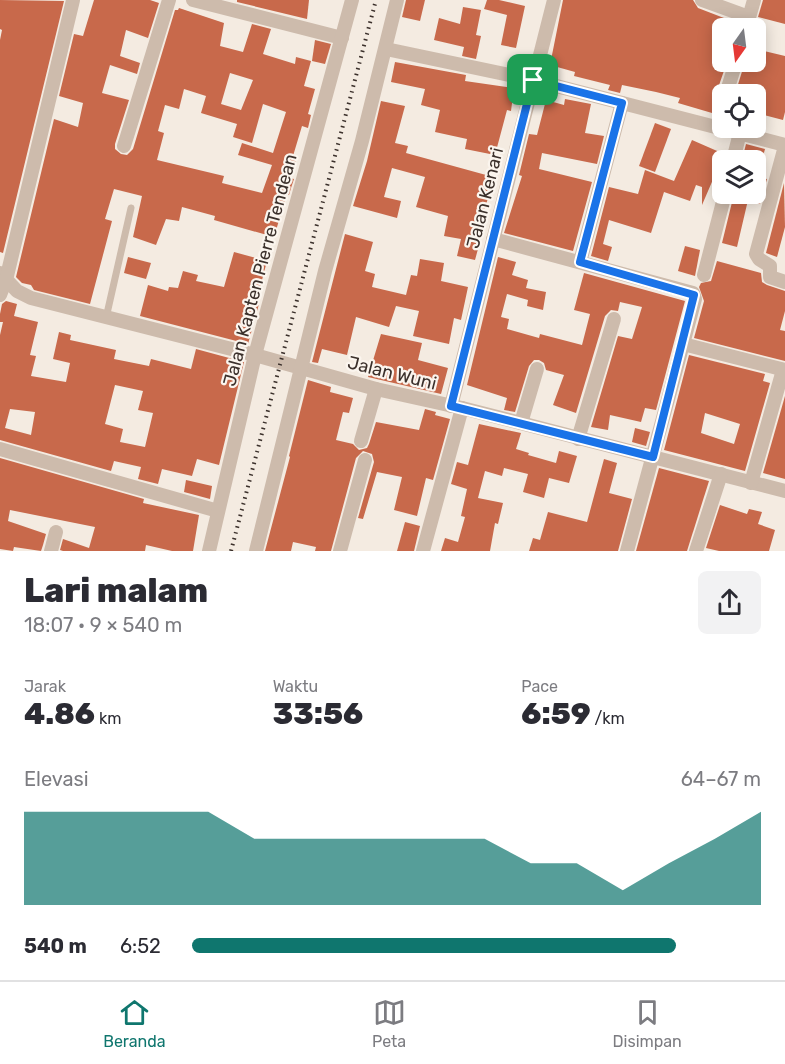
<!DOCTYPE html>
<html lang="id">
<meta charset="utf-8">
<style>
:root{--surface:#fff;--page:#f2f2f3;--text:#2b2b33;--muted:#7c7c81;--line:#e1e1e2;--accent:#0f766e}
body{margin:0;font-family:Rubik,sans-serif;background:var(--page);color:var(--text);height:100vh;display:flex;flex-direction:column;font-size:22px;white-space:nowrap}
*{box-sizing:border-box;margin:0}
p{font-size:20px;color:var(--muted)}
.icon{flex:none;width:33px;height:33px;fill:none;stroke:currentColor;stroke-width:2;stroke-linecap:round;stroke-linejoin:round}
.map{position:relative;height:551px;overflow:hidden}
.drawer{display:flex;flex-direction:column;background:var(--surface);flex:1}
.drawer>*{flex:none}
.needle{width:39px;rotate:194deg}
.tools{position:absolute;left:712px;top:18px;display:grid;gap:12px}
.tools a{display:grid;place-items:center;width:54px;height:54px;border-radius:9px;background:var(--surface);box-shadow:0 3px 15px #0003;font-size:30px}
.pin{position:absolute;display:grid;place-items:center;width:51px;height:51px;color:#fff;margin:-26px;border-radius:12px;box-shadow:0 3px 9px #0006}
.round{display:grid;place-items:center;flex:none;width:63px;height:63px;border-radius:9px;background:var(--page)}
.headline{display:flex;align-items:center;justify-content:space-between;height:102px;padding:0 24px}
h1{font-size:33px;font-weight:800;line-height:45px}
.figures{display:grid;grid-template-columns:repeat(3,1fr);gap:9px;height:102px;padding:6px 24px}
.figures div{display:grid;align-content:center}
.figures b{font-size:30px;font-weight:800}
.figures small{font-size:16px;font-weight:400}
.figures p{font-size:16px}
.chart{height:168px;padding:12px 24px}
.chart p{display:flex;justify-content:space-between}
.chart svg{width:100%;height:108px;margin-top:6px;fill:var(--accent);opacity:.7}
ul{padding:0 24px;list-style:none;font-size:20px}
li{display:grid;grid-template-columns:96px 72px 1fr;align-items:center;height:45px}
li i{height:15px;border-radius:8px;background:var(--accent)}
.tab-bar{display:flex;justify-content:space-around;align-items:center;height:84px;border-top:2px solid var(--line);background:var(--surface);font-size:16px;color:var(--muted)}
.tab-bar a{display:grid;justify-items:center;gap:3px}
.tab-bar .on{color:var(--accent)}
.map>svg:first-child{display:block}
.building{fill:#c8694b;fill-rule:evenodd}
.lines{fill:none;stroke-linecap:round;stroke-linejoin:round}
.service{stroke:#cdbbac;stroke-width:7}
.minor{stroke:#cdbbac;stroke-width:14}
.rail{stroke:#3b302b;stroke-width:4;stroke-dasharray:1.5 4.5;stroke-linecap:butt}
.route-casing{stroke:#fff;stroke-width:12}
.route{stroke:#1a73e8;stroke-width:8}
.labels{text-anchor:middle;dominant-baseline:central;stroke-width:4.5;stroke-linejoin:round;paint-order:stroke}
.street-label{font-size:18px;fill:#3b302b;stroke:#fbf5ee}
</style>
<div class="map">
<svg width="785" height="551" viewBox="0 0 785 551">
<rect width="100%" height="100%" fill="#f4ebe1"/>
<!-- building -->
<g class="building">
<polygon points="0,0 64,1 3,253 0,252 0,40 2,30 0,29"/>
<path d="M 94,0 L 150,0 L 159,3 L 148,38 L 126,30 L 120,56 L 140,63 L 137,74 L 110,65 L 102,93 L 129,100 L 115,144 L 115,149 L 121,154 L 127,155 L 133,149 L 175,10 L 178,10 L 179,8 L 224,23 L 220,46 L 243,52 L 252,24 L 271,29 L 263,54 L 295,64 L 296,57 L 311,61 L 304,86 L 315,89 L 308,114 L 311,115 L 308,128 L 302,126 L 293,156 L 297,157 L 290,178 L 294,179 L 291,188 L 289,195 L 287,194 L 274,237 L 214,220 L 215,216 L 182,207 L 179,221 L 166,219 L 156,245 L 133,237 L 142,196 L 114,189 L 105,219 L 112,221 L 90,304 L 34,290 L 31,285 L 22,283 L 16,277 L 54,119 L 78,127 L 83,103 L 59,96 L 74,34 L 83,36 ZM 230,73 L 253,80 L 241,110 L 221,104 ZM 184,89 L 206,96 L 201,113 L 237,124 L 233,137 L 252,143 L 263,104 L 286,112 L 273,153 L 242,143 L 238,155 L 272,165 L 262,193 L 222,183 L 224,176 L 157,160 L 164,133 L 158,131 L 165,105 L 179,109 Z"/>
<polygon points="237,0 309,0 307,19 237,2"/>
<polygon points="406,0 425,0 420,21 402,17"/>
<polygon points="487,0 499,0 525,6 516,48 501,45 507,15 484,9"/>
<polygon points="563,0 693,0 698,8 724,18 718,40 723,41 723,62 727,62 717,91 718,98 712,113 678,103 680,98 656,92 622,85 620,93 608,90 610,85 574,76 575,72 550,65"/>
<polygon points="763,0 785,0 785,24 758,17"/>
<polygon points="463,7 481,10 476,35 481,36 476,59 462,56 464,47 434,40 439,18 460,24"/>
<polygon points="315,40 331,44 325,64 312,61"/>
<polygon points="756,49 785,56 785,112 783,120 756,113 756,94 735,94 745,62 756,62"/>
<polygon points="395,62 466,75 465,81 514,88 511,111 507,110 495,155 465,149 467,139 435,132 440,110 421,105 425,89 391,82"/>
<polygon points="565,99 591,104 585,133 604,136 597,164 542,153 539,169 592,182 573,251 504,233 522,176 519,175 529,134 537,135 546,100 564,105"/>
<polygon points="381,101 405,106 395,143 408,146 406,153 497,178 493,192 490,191 480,226 484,227 475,260 457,256 461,239 444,236 448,216 416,207 425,177 392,168 384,197 401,201 397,218 353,206 367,161"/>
<polygon points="655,123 671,129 655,172 639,166"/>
<polygon points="692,140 724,154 702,205 702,187 696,185 690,201 664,192 651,233 609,220 603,244 612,247 608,261 591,256 609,187 638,194 645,170 674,181"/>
<polygon points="746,144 765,149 762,160 742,160"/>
<polygon points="756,176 767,179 760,204 748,200 737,247 722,243 734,194 756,194"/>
<polygon points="784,183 785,227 777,257 766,253"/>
<polygon points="345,234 373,242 365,271 375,274 372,287 406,295 411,275 417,276 420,259 444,263 441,281 468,287 461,320 454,318 449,344 413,336 419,311 396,306 389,327 356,317 347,355 322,349 318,363 312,362"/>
<polygon points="685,246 700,250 695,276 678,271"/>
<polygon points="234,252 267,261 256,303 259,304 248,344 140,316 148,285 168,291 169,287 178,288 183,271 198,275 196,281 224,287"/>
<polygon points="128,257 151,263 146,279 124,273"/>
<polygon points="498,257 516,262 512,275 528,280 526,288 546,292 543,310 527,306 528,300 507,294 501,317 509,319 507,329 539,338 540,334 582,345 590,314 574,310 584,273 685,301 656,410 645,408 641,422 610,415 608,430 591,427 618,336 632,339 642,307 620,302 618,311 611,310 605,316 576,413 553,405 564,375 546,370 544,363 539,360 534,360 529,366 515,412 504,410 507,398 467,385"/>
<polygon points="717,261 761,273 762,282 767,285 785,291 785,311 780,330 785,331 785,361 694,338 704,301 699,287 701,283 711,281"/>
<path d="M 6,301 L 17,304 L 14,316 L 38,322 L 30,355 L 36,356 L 31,376 L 66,382 L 70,363 L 53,359 L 59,332 L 71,335 L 70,340 L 116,350 L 114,359 L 149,366 L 151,359 L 191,369 L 196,349 L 244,362 L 219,465 L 197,459 L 192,476 L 162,469 L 158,484 L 138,479 L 141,467 L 114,461 L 111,471 L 0,440 L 0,335 L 3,322 L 0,322 L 0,314 L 2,304 ZM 115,385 L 143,391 L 138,410 L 153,413 L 145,447 L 120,442 L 123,429 L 105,424 ZM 10,409 L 35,412 L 31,435 L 5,428 Z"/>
<polygon points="381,334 422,343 418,360 448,368 441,394 368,377"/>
<path d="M 689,355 L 765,374 L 763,381 L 770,383 L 745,471 L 664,450 ZM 705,413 L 740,424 L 734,444 L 701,433 Z"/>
<polygon points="308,380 331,387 330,392 353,398 349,413 343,412 336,440 353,444 359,450 367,448 369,444 376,422 419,430 425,409 436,412 435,415 450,419 433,480 426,478 417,516 394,510 402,477 377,472 363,519 358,518 374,462 372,454 363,451 356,458 331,551 315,551 316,547 293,542 291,551 265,551 290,457 289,456"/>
<polygon points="785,396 785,479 763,473"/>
<polygon points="479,424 521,433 516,449 529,453 528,455 556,463 559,451 577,456 569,483 549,478 544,498 523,492 528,474 504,468 502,476 485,471 478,498 503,503 498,524 495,523 490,551 441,551 445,538 458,542 465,517 461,516 467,489 451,484 457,462 468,465"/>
<polygon points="635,428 650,432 646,446 632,442"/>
<polygon points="0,458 144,499 143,503 199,515 193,551 172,551 146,545 145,551 63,551 60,550 63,539 89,548 95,527 10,510 8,521 46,534 43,545 41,551 14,547 13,551 0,549"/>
<polygon points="604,459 617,463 609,493 632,499 618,551 529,551 533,538 540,540 548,512 587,522"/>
<polygon points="659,468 709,481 687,551 636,551"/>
<polygon points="186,480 212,486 210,499 184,492"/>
<polygon points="720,505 747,514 749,509 762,512 758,524 775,530 769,551 719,551 706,548"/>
<polygon points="405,522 420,526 414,551 397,551"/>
</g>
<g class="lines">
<!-- service -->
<polyline class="service" points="106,318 131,208"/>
<!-- minor -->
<g class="minor">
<polyline points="193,0 342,38"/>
<polyline points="702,0 749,17"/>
<polyline points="746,28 754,0"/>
<polyline points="386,49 533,80 785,145"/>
<polyline points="726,94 736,62"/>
<polyline points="717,127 723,106"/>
<polyline points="124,146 169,0"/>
<polyline points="785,146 756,254 759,259 770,266 770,277 785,282"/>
<polyline points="733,160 740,133"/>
<polyline points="493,239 693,293 695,299 683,344"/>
<polyline points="580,262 622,103"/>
<polyline points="0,273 17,291 31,298 255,355 376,389 462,408 785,491"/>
<polyline points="704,275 725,194"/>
<polyline points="0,295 6,280 73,0"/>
<polyline points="451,406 554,0"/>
<polyline points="521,423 537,369"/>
<polyline points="578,439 614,319"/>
<polyline points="361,441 376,389"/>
<polyline points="0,449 218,511"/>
<polyline points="751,483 783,370"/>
<polyline points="51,551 56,532"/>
<polyline points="209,551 255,355 352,0"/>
<polyline points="256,551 325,271 362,141 397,0"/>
<polyline points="340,551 365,460"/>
<polyline points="423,551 462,408"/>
<polyline points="627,551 683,344 785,370"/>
<polyline points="696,551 721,474"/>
</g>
<!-- rail -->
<polyline class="rail" points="231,551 376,0"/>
</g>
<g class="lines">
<defs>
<polygon id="route" points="533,80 622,103 580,262 694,295 653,457 451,406"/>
</defs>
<!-- route casing -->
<use href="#route" class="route-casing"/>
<!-- route -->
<use href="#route" class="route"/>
</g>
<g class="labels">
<!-- street labels -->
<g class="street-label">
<text transform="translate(485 198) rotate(-76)">Jalan Kenari</text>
<text transform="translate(260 270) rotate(-75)">Jalan Kapten Pierre Tendean</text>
<text transform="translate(392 373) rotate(14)">Jalan Wuni</text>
</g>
</g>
</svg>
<div class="tools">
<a><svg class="needle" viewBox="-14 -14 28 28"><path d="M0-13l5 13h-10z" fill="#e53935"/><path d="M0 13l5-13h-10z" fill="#7c7c81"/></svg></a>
<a><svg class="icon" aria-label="locate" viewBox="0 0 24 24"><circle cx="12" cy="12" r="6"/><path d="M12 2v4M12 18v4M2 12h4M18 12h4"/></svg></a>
<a><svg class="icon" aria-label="layers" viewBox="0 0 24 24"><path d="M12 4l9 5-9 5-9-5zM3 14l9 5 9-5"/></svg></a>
</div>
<div class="pin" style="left:533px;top:80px;background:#1e9e55"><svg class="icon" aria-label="arrive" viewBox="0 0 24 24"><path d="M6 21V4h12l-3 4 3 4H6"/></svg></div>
</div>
<section class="drawer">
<div class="headline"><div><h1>Lari malam</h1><p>18:07 · 9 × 540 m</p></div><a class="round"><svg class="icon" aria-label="share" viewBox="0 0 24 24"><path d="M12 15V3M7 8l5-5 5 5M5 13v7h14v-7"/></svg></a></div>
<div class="figures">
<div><p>Jarak</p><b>4.86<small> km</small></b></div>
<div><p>Waktu</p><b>33:56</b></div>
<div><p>Pace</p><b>6:59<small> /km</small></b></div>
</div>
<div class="chart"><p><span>Elevasi</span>64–67 m</p>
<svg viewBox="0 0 160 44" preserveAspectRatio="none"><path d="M0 44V6L10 6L20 6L30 6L40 6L50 17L60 17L70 17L80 17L90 17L100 17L110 27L120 27L130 38L140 27L150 17L160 6V44z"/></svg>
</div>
<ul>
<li><b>540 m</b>6:52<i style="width:85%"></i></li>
</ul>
</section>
<nav class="tab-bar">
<a class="on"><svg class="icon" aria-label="home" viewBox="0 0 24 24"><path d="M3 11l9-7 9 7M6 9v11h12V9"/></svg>Beranda</a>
<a><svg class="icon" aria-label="map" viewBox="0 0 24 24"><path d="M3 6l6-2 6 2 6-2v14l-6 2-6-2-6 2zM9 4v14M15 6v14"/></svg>Peta</a>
<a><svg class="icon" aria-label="saved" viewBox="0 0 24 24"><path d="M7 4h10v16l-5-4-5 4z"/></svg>Disimpan</a>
</nav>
